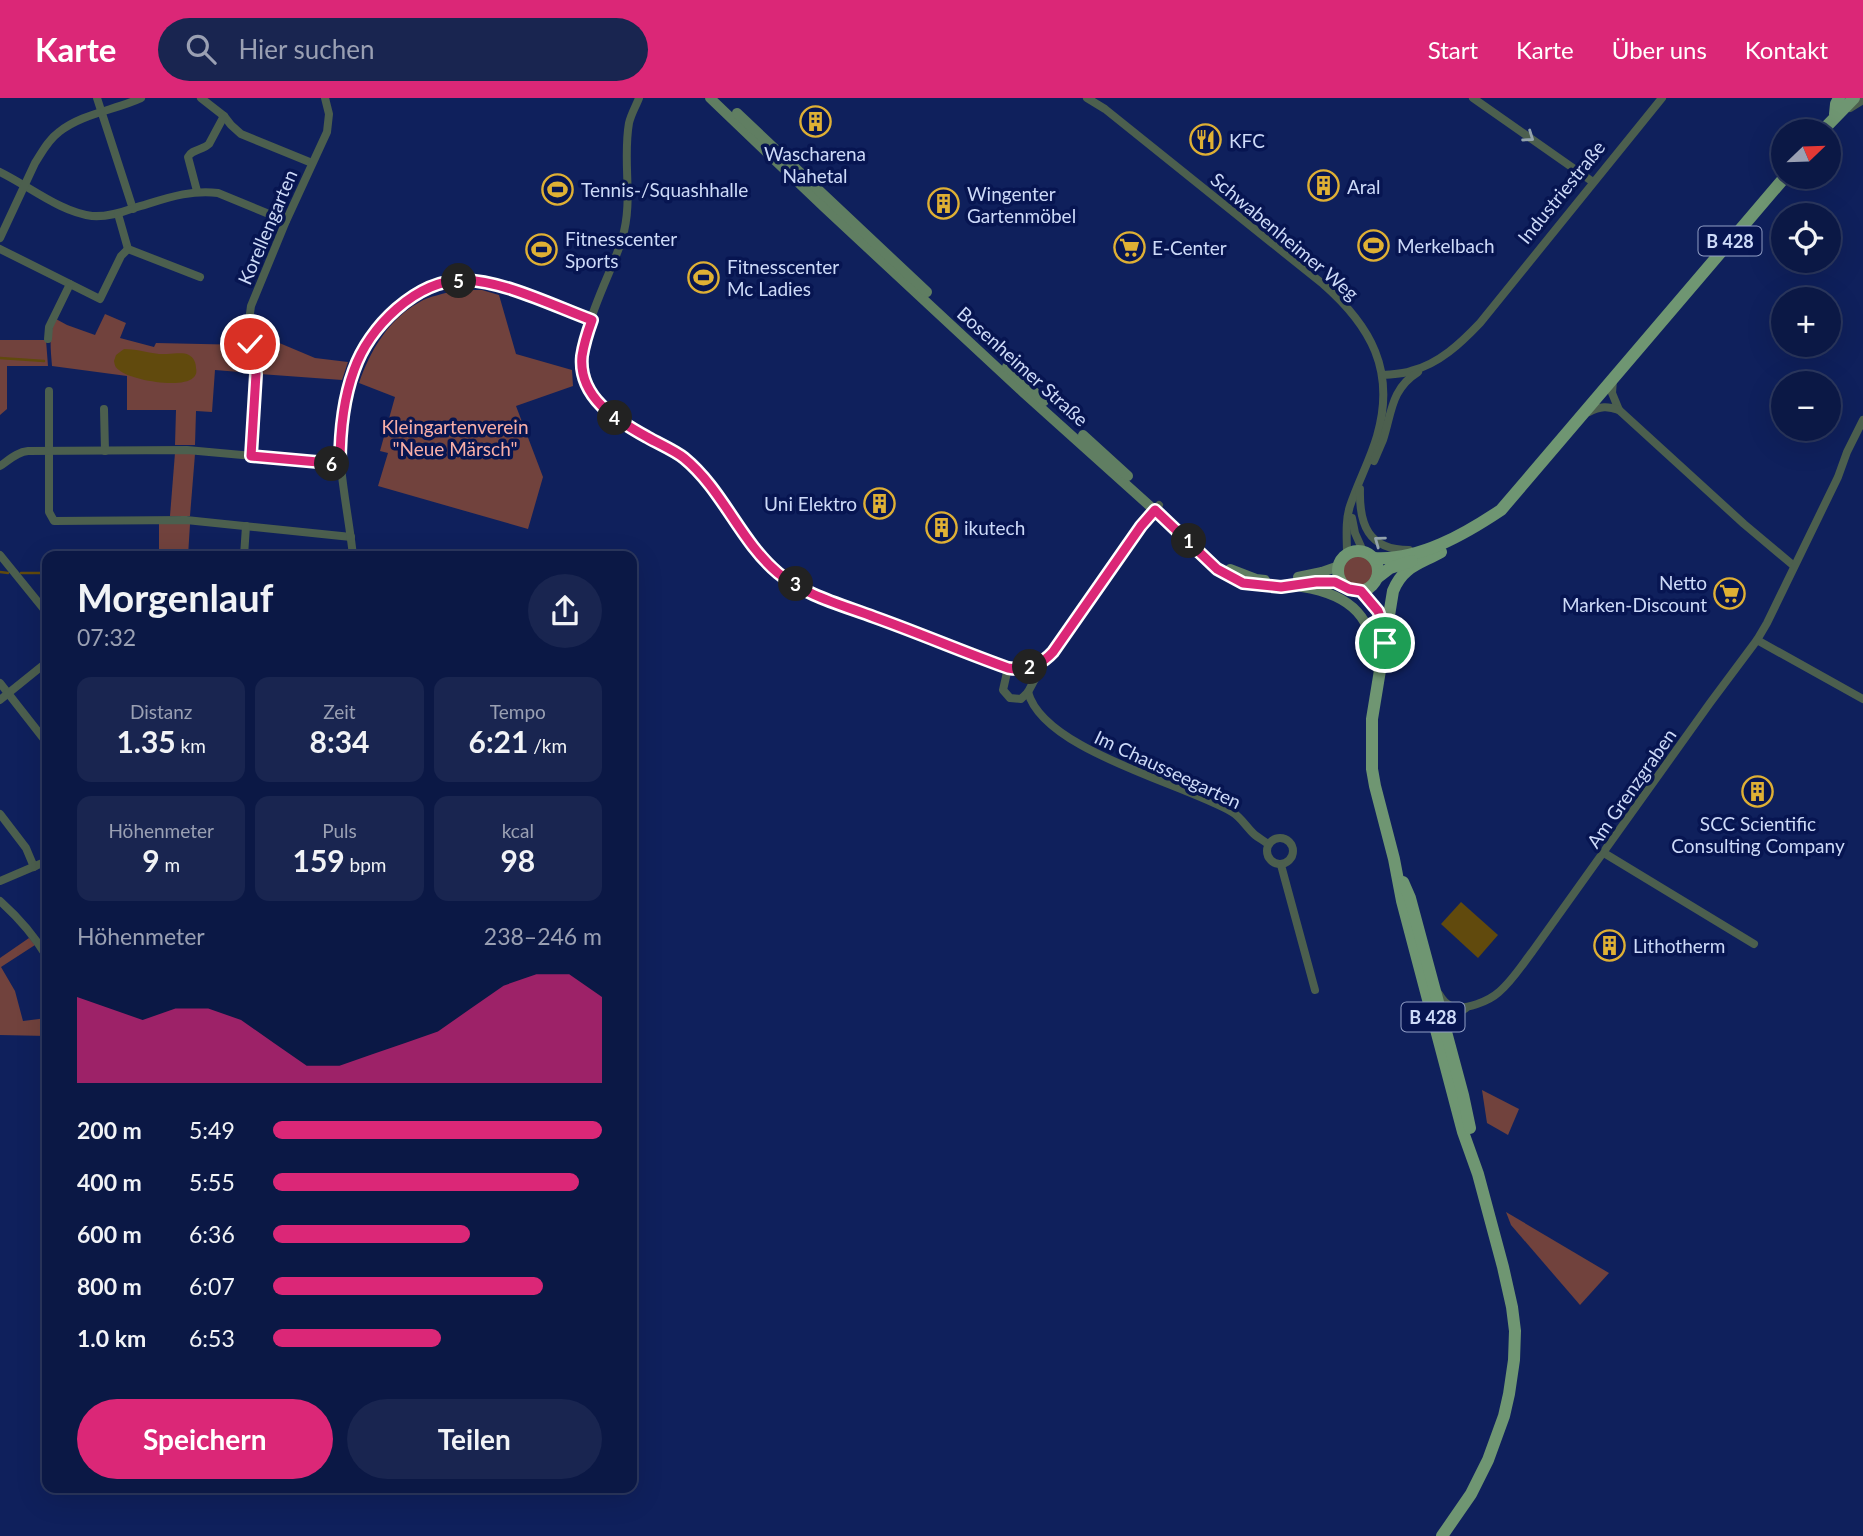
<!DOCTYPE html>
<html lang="de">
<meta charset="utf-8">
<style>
:root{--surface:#0b1845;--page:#192550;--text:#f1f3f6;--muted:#9aa0b3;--line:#2b375e;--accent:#db2777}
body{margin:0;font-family:Lato,sans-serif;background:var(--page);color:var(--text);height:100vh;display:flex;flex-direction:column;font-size:26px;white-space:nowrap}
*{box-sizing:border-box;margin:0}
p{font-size:23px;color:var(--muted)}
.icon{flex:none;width:38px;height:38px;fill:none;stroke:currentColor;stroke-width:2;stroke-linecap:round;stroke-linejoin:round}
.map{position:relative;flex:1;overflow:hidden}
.drawer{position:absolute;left:42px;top:453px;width:595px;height:942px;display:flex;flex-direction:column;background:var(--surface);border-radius:14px;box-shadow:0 7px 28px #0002,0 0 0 2px var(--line)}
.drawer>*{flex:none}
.needle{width:46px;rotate:67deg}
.buttons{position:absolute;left:1771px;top:21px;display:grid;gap:14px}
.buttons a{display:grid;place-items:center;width:70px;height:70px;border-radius:50%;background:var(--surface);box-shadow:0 7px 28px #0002,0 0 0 2px var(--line);font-size:35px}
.pin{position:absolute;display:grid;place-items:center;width:60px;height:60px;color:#fff;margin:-30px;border:4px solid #fff;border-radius:50%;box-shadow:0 2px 7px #0007}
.km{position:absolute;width:35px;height:35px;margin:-18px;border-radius:50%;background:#222;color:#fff;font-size:19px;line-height:35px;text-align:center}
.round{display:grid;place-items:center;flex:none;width:74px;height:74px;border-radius:37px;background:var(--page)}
.headline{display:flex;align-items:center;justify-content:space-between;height:119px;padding:0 35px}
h1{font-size:38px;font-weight:700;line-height:52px}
.stats{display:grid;grid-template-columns:repeat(3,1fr);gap:10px;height:119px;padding:7px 35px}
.stats div{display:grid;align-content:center;border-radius:14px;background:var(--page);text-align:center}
.stats b{font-size:30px;font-weight:700}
.stats small{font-size:19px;font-weight:400}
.stats p{font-size:19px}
.chart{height:196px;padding:14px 35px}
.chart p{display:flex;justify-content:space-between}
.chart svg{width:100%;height:126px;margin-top:7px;fill:var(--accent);opacity:.7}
.primary-button{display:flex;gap:14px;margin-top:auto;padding:14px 35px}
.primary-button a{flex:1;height:80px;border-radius:42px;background:var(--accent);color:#fff;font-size:28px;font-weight:700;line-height:80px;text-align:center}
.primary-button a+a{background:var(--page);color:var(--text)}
ul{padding:0 35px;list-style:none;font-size:23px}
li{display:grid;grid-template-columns:112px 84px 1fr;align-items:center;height:52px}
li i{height:18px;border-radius:9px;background:var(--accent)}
header{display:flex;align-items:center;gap:42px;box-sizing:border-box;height:98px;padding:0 35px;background:var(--accent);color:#fff}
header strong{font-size:33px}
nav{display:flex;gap:38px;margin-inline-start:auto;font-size:24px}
.search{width:490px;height:63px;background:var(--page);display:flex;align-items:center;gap:18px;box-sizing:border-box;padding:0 24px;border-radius:38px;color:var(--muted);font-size:26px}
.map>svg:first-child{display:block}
.green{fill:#71423d}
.water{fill:#614a0d}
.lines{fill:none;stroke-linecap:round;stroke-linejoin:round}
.stream{stroke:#614a0d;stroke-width:2.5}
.street{stroke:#4c5f4e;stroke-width:8}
.secondary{stroke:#607e62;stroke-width:10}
.primary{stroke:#6f9672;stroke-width:12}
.oneway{stroke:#93a3ac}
.route-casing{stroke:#fff;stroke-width:14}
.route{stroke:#db2777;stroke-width:9}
.labels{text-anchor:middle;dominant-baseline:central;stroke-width:7;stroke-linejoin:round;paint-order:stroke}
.shield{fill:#071551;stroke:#929fc6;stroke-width:2}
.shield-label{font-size:18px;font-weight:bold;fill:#cddaf8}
.poi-label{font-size:19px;fill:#cddaf8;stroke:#071551;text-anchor:start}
.street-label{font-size:19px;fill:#cddaf8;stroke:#071551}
.park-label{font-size:19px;fill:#f9afa7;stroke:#071551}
</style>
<header>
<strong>Karte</strong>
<div class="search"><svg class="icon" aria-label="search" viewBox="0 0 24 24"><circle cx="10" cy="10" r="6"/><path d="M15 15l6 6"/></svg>Hier suchen</div>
<nav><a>Start</a><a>Karte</a><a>Über uns</a><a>Kontakt</a></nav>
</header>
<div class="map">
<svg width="1863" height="1438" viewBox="0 0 1863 1438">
<rect width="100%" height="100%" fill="#0f205c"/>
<!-- green -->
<g class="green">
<path d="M 456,192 L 482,192 L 499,197 L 516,256 L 572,272 L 573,288 L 516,308 L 543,379 L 528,431 L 378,388 L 388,355 L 380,353 L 395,299 L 359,285 C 370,253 388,222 418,205 C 429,198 444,196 456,192 Z"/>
<path d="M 105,216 L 126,225 L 120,240 L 154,249 L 156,245 L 247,247 L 252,275 L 215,272 L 212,314 L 196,313 L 195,347 L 175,347 L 176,312 L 127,312 L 127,278 L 52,268 C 51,252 48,236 56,221 L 67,227 L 95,237 Z"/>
<polygon points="258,236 315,260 348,264 342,282 260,276 253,239 258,238"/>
<polygon points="0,242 46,242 48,268 7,268 7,311 0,317"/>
<polygon points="175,355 195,356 190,418 170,418"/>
<polygon points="159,426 190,426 188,458 159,458"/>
<circle cx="1358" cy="473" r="15"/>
<polygon points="29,840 35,847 1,869 15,893 23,923 47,920 47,938 0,937 0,860"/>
<polygon points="1482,992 1519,1011 1508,1037 1487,1025"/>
<polygon points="1506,1114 1609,1175 1580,1207 1511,1127"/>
</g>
<!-- water -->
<g class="water">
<path d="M 124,251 C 139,251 153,257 167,256 C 175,256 182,254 189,257 C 194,260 196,265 196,270 C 197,275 196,277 193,280 C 181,291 130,282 119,272 C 115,269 115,268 114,263 L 116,257 Z"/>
<polygon points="1461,804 1498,837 1478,860 1441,826"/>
</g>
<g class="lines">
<!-- stream -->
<g class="stream">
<polyline points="0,260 44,263"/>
<polyline points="0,474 8,475"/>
<polyline points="21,475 47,475"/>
</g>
<!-- street -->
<g class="street">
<polyline points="97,0 133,111"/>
<polyline points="201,0 224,18 231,27 241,36 312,65"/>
<path d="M 639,0 C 636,8 631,16 629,25 C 622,64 634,102 622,141 C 610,181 572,241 586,282 C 600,326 650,335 683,359 C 718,386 733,428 761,460 C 791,493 837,505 878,520 C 916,535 954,550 992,564 C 1017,573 1034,574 1053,554 L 1144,425 L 1159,407"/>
<path d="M 1087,0 L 1105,11 L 1323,186 C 1371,228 1396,273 1377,338 C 1370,362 1358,384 1350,408 C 1345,423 1347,441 1347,456"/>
<polyline points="1473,0 1593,84"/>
<polyline points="1850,10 1863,2"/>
<path d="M 0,74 C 29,88 60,114 92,118 C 107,119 120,115 134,110 C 162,102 189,91 218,95 L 286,123"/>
<path d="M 197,93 L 188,59 C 192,51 203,52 209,46 L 224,18"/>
<polyline points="118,116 128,151 200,179"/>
<path d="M 0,140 L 35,65 C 42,54 48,42 59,34 C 81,16 115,12 141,0"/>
<polyline points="0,151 100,201 121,158 128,151"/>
<polyline points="48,241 49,229 70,186"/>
<path d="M 1383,277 C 1393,276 1403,276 1411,273 C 1439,266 1461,245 1480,225 L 1662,0"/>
<polyline points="1613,282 1612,295 1619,312"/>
<polyline points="49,293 49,414 54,423 186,422 351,439"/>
<polyline points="104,311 105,353"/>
<path d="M 1589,314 C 1600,308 1608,308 1619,312 L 1744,426 L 1794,468"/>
<polyline points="252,358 256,276 248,230 251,208 286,123 327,34 329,16 325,0"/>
<path d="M 1374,363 C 1377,356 1380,349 1383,342 C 1392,314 1391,291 1418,274"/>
<path d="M 0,368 C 9,362 17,354 28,353 L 187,352 L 340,366"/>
<path d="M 1360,391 C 1359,426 1368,452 1409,452"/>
<polyline points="1352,420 1355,435 1363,453"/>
<polyline points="0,457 47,515"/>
<polyline points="244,458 246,428"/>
<path d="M 353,458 C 350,429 344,399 341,369 C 335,310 354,244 402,207 C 420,193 442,182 465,182 C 504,184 554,208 592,222"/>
<polyline points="1757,542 1863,601"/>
<polyline points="1008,570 1003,592 1010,600 1021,601 1028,594 1044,564"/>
<polyline points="0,585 47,645"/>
<path d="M 1028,594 C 1043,652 1182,685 1232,714 C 1241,719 1247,730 1255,737 C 1259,740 1264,743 1268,746"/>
<polyline points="0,602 47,564"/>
<polyline points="0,716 26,750 34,769"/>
<circle cx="1280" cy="753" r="13"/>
<polyline points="1604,755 1754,846"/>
<polyline points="1281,767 1315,892"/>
<polyline points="0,783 47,763"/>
<path d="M 0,803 C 19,820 34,837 47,859"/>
<path d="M 1439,896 C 1442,901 1446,906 1451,908 C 1465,913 1489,903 1499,894 C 1512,883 1522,867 1532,854 L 1710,605 L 1757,542 L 1767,525 L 1838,379 L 1847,354 L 1863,322"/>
<path d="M 1448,935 C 1447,922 1456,916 1466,910"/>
</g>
<!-- secondary -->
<g class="secondary">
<path d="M 710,0 L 825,110 L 1023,294 L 1201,454 C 1233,488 1255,493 1300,486 C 1315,484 1329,482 1344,487"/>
<polyline points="737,15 927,194"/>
<polyline points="1007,269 1044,303"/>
<polyline points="1083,337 1128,378"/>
<polyline points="1230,471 1256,481 1265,482"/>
<polyline points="1298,479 1322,474 1339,468"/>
<path d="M 1302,489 C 1353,497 1373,520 1378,571"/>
</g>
<!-- primary -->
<g class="primary">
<polyline points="1835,16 1836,6 1839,0"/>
<polyline points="1822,33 1854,0"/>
<circle cx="1358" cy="473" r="20"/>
<path d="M 1441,454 C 1420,466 1403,468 1393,493 L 1372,621 L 1372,671 L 1375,688 L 1394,761 L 1402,803 L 1463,1034 L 1478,1076 L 1503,1169 L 1512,1209 L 1515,1233 L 1514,1262 L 1509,1296 L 1504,1318 L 1488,1362 L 1471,1396 L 1442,1438"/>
<path d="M 1374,460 C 1419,463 1465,436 1501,412 L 1785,79"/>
<polyline points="1377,480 1390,470 1412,463"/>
<polyline points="1361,493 1378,513 1385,534"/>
<polyline points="1403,784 1410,800 1463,997 1470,1030"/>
</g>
</g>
<!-- one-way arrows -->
<defs><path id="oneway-chevron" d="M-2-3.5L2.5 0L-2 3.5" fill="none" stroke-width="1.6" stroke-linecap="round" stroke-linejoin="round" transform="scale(1.75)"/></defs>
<g class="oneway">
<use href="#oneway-chevron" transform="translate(1529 39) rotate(35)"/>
<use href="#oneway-chevron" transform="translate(1379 443) rotate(-144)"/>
</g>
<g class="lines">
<defs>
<path id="route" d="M 250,246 L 256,276 L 251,358 L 340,366 C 340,335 343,302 354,272 C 369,229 416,182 464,182 C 504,183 554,208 592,222 C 588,233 584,245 582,258 C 578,299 616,322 647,339 C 659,346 674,352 684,360 C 723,392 740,443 778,475 C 804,497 842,507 874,519 C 919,535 963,554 1008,570 C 1026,573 1041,567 1053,554 L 1141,428 L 1155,412 L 1217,471 L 1243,485 L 1281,489 L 1316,484 L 1335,484 L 1349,491 L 1361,493 L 1378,513 L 1384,529 L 1385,545"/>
</defs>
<!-- route casing -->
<use href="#route" class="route-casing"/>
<!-- route -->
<use href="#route" class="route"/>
</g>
<!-- icons -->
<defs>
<symbol id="building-ring" viewBox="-11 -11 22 22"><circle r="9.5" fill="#071551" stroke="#dfb034" stroke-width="1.5"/><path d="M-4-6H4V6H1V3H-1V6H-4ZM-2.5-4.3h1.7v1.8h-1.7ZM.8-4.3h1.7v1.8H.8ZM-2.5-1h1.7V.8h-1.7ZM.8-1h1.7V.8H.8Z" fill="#dfb034"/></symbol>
<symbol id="restaurant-ring" viewBox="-11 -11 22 22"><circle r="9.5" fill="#071551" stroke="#dfb034" stroke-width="1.5"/><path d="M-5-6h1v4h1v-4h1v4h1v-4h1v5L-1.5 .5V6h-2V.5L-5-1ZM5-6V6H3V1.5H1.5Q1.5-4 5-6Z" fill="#dfb034"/></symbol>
<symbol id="stadium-ring" viewBox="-11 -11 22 22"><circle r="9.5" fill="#071551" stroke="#dfb034" stroke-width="1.5"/><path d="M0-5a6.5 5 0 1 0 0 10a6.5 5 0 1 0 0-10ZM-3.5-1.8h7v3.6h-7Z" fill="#dfb034"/></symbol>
<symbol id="supermarket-ring" viewBox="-11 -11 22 22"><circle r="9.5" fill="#071551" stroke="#dfb034" stroke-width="1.5"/><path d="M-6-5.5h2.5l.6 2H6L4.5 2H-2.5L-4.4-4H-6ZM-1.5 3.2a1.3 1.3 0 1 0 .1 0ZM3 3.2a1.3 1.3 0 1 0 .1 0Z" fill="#dfb034"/></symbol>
</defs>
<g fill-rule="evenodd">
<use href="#building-ring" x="798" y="6" width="35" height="35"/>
<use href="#restaurant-ring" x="1188" y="24" width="35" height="35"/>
<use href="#building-ring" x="1306" y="70" width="35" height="35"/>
<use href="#stadium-ring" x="540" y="74" width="35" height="35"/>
<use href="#building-ring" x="926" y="88" width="35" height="35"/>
<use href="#stadium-ring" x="1356" y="130" width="35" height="35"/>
<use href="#supermarket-ring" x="1112" y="132" width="35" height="35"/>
<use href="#stadium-ring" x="524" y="134" width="35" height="35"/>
<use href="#stadium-ring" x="686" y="162" width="35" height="35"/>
<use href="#building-ring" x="862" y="388" width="35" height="35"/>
<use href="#building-ring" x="924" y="412" width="35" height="35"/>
<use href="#supermarket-ring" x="1712" y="478" width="35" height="35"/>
<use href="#building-ring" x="1740" y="676" width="35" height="35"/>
<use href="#building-ring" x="1592" y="830" width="35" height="35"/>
</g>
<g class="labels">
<!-- shield labels -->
<g class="shield">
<rect x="1698.5" y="128.5" width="63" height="29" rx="5"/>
<rect x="1401.5" y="904.5" width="63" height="29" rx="5"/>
</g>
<g class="shield-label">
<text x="1730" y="143">B 428</text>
<text x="1433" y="919">B 428</text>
</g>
<!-- poi labels -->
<g class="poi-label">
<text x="1229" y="42">KFC</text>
<text x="815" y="55" text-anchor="middle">Wascharena<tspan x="815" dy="22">Nahetal</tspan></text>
<text x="1347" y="88">Aral</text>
<text x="581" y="91">Tennis-/Squashhalle</text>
<text x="967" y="95">Wingenter<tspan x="967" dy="22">Gartenmöbel</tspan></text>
<text x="565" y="140">Fitnesscenter<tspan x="565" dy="22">Sports</tspan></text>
<text x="1397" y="147">Merkelbach</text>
<text x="1152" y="149">E-Center</text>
<text x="727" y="168">Fitnesscenter<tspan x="727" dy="22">Mc Ladies</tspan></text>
<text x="857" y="405" text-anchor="end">Uni Elektro</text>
<text x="964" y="429">ikutech</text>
<text x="1707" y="484" text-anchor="end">Netto<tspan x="1707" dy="22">Marken-Discount</tspan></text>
<text x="1758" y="725" text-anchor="middle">SCC Scientific<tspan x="1758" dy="22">Consulting Company</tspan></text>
<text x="1633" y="847">Lithotherm</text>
</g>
<!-- street labels -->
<g class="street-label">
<text transform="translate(1561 94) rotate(-51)">Industriestraße</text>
<text transform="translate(267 129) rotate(-67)">Korellengarten</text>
<text transform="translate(1285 138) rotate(40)">Schwabenheimer Weg</text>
<text transform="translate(1023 268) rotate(42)">Bosenheimer Straße</text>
<text transform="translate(1168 671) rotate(25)">Im Chausseegarten</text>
<text transform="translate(1631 690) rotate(-55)">Am Grenzgraben</text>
</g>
<!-- park labels -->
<g class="park-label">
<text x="455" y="328">Kleingartenverein<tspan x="455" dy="22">"Neue Märsch"</tspan></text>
</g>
</g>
</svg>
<div class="buttons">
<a><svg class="needle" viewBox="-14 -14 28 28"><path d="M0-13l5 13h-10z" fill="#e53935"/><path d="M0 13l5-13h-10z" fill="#9aa0b3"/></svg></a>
<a><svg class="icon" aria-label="locate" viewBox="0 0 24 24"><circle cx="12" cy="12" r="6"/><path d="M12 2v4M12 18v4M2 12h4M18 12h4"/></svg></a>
<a>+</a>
<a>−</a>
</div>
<div class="pin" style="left:1385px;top:545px;background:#1e9e55"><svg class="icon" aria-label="arrive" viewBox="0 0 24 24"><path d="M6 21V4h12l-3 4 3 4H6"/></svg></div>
<div class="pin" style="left:250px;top:246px;background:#d93025"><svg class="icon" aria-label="check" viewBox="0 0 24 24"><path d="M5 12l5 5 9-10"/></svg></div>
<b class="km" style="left:1189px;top:443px">1</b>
<b class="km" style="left:1030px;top:569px">2</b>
<b class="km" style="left:796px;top:486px">3</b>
<b class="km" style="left:615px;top:320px">4</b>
<b class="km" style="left:459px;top:183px">5</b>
<b class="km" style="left:332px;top:366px">6</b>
<section class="drawer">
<div class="headline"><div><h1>Morgenlauf</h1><p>07:32</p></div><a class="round"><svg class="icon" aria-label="share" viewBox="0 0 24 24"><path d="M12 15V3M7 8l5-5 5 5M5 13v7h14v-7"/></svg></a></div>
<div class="stats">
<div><p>Distanz</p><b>1.35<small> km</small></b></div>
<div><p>Zeit</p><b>8:34</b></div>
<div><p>Tempo</p><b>6:21<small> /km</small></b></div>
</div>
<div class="stats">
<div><p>Höhenmeter</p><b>9<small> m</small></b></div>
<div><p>Puls</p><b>159<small> bpm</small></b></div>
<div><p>kcal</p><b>98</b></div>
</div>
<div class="chart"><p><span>Höhenmeter</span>238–246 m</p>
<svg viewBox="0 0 160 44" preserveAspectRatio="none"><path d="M0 44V14L10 18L20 22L30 18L40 18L50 22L60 30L70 38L80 38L90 34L100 30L110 26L120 18L130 10L140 6L150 6L160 14V44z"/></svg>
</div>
<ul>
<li><b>200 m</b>5:49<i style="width:100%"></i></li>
<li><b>400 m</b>5:55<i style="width:93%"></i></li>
<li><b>600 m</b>6:36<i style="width:60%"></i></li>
<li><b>800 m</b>6:07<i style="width:82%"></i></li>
<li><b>1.0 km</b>6:53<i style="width:51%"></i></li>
</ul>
<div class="primary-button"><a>Speichern</a><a>Teilen</a></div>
</section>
</div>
